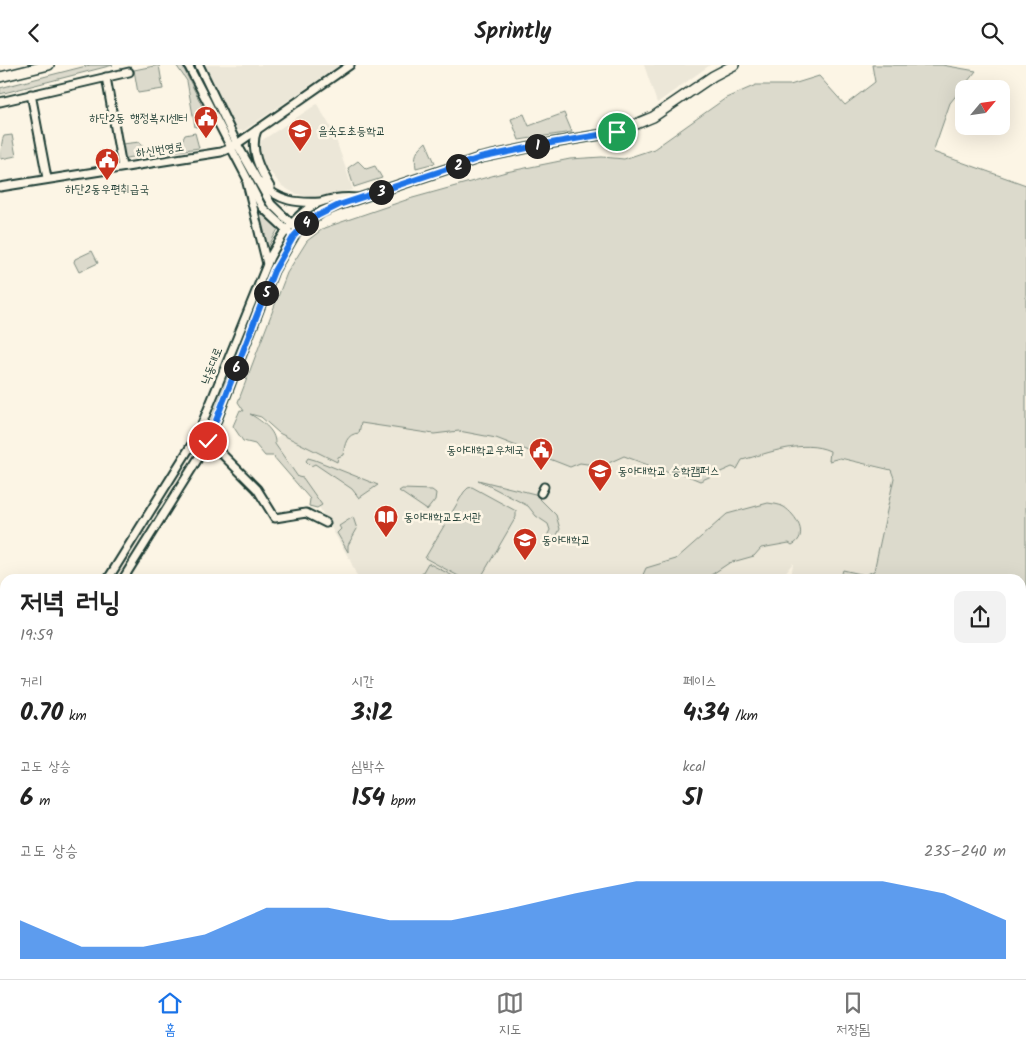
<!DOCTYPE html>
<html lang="ko">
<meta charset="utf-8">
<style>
:root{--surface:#fff;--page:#f2f2f2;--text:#222;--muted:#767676;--line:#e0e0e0;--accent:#1a73e8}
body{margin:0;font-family:Kalam,"Poor Story",sans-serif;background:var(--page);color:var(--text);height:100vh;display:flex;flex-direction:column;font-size:19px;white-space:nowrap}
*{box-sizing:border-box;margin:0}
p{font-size:16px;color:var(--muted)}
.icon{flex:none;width:28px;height:28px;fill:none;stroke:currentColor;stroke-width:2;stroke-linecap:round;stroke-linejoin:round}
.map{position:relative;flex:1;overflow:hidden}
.panel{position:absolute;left:0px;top:509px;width:1026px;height:406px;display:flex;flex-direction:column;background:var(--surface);border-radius:15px 15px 0 0;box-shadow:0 5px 20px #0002}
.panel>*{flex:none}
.needle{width:32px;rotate:61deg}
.buttons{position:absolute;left:955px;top:15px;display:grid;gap:10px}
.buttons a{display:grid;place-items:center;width:55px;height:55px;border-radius:10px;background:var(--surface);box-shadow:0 5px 20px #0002;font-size:25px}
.pin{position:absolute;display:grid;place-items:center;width:42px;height:42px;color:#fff;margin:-21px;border:2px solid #fff;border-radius:50%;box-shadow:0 1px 5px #0007}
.km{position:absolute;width:25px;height:25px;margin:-12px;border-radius:50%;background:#222;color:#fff;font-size:14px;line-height:25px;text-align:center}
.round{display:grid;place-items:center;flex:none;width:52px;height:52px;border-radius:10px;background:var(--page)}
.overview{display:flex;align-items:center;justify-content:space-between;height:85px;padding:0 20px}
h1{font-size:28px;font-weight:700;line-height:38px}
.figures{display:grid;grid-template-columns:repeat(3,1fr);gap:8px;height:85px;padding:5px 20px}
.figures div{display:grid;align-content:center}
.figures b{font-size:25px;font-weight:700}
.figures small{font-size:14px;font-weight:400}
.figures p{font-size:14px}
.chart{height:140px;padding:10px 20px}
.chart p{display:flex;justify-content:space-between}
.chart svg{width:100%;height:90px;margin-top:5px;fill:var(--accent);opacity:.7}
header{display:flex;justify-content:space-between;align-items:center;height:65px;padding:0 20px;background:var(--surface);font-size:22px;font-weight:700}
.dock{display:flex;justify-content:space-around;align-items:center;height:70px;border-top:1px solid var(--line);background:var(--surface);font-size:14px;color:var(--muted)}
.dock a{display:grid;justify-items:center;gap:2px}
.dock .on{color:var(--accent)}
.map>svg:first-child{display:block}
.built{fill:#ece7d8}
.green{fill:#dcdacc;stroke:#7e8c80}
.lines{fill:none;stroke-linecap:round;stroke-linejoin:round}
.minor-casing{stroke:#1f3d34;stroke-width:11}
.major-casing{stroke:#1f3d34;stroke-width:12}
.minor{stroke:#fcf5e5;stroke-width:7}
.major{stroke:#fcf5e5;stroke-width:9}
.route-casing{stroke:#fff;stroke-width:10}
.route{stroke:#1a73e8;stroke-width:6}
.labels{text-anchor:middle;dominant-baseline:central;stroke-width:5;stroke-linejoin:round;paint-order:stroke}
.poi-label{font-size:12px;fill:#1f3d34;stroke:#fcf5e5;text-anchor:start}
.street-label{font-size:12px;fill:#1f3d34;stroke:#fcf5e5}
</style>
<header><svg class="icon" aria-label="back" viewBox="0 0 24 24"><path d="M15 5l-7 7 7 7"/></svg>Sprintly<svg class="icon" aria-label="search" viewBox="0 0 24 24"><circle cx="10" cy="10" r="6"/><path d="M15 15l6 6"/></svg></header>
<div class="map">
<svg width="1026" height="914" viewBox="0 0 1026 914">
<rect width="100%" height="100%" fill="#fcf5e5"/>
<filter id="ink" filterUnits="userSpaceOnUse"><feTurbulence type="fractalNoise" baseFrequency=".02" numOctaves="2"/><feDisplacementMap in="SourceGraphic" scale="10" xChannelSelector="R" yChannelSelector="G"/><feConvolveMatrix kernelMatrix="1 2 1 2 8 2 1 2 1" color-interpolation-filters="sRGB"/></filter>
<g filter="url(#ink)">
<!-- built -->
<g class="built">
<polygon points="202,0 340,0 243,66 236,65"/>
<polygon points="644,0 710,0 657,38"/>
<polygon points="317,39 333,66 353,125 313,133 294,128 282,121 261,96 258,78"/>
<polygon points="306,349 742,393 787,382 817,378 831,384 830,394 842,394 891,406 894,413 874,506 865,510 843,505 840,514 791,514 793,498 780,514 358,514 350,495 319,442 276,380 275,374"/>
</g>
<!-- green -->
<g class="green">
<polygon points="90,0 113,0 0,29 0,23"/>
<polygon points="159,0 163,24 138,28 134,5"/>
<polygon points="176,0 182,0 211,59 195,62 187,16"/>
<path d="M 872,0 L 942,0 L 976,6 L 950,38 L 933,87 L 1026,120 L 1026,914 L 110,914 L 116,910 L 1021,910 L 1021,514 L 840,514 L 843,505 L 865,510 L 874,506 L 894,413 L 891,405 L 840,393 L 829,396 L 830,386 C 803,374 769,388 742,395 L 737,404 L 732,402 L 700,416 L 674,405 L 672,409 L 624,391 L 602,401 L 580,398 L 570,402 L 496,373 L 459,366 L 434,369 L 361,358 L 359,368 C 346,369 345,379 343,390 L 338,392 L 337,397 L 279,368 L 261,352 L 250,349 C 260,355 276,365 275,379 L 298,412 L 303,413 L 322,440 L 317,443 L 309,441 L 310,434 L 273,391 L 265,391 L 255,379 L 243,376 L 233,361 L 240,345 L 244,346 L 238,337 L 287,208 L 307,176 L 324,163 L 409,134 L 506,107 L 570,94 L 602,92 L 624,94 L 654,84 L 726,33 L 756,20 L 790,20 L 819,11 L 845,40 L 875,17 Z"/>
<polygon points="564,48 572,67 519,75 511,54 524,49 529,61"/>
<polygon points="195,68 199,83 126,93 124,91 122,79 140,77 145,86 180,80 185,70"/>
<path d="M 12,70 L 16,91 L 1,94 C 1,90 1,76 4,71 Z"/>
<path d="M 426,77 L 435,98 L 416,103 C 414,90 416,86 426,77 Z"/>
<polygon points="358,96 366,104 375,101 382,113 354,122 348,103"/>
<polygon points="256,144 278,164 267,184"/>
<polygon points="92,186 98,198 79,207 74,197 75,194"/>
<polygon points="308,393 315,395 378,420 359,433 352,424 315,399 311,401 306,396"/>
<polygon points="478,415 535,429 556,450 560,464 554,476 547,471 550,465 548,459 536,451 528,441"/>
<polygon points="472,422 516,446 516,452 480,514 464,514 425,493 464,427 468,423"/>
<polygon points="402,424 432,425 436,428 435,435 427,445 399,426"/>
<path d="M 768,438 C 773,439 779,439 784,442 C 796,450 810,471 792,480 L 789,478 L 761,483 L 754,491 L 729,498 L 705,514 L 641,514 L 646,503 L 676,494 L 727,449 Z"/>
<polygon points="353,452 357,464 348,480 348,487 337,468 341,464 339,461"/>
<polygon points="428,498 453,511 452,514 420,512"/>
</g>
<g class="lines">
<defs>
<g id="minor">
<polyline points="188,0 262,142 293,171"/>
<polyline points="106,12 122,102"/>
<polyline points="31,29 47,113"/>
<polyline points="0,37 129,7"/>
<path d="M 257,65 C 249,85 260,105 270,122"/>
<polyline points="247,118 267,199"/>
<path d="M 262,118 C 278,137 298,138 320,137"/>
<polyline points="0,122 221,87 231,83 350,0"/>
<polyline points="197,371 209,376 257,424 275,453 306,448 326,458"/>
<polyline points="541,428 544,422"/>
<path d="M 108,514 L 197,371 L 270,192 C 290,155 310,129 357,133"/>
<polyline points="123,514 209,376 274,206 298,165 271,139 237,79 199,0"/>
<polyline points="0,684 5,676"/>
<polyline points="0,701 5,694"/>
</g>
<g id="major">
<polyline points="0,12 49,0"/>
<polyline points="298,165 322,147 339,140 480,93 551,78 617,67 653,52 713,11 734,0"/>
</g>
</defs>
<!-- minor casing -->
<use href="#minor" class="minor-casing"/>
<!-- major casing -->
<use href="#major" class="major-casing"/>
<!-- minor -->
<use href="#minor" class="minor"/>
<!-- major -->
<use href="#major" class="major"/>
</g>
</g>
<g class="lines" filter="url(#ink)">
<defs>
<polyline id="route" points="208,376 274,206 294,171 309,155 339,140 480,93 551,78 617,67"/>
</defs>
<!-- route casing -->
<use href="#route" class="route-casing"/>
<!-- route -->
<use href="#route" class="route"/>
</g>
<!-- icons -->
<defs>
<symbol id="civic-pin" viewBox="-11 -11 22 30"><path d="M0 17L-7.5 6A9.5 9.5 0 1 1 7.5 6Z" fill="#c8321e" stroke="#fcf5e5"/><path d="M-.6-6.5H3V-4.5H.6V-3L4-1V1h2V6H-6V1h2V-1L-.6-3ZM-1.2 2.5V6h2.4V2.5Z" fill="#fff"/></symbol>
<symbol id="school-pin" viewBox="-11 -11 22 30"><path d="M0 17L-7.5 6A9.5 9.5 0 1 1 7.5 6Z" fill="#c8321e" stroke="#fcf5e5"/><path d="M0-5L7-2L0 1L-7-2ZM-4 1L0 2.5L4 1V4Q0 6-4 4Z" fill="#fff"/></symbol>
<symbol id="university-pin" viewBox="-11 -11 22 30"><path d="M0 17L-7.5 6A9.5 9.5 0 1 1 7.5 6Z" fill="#c8321e" stroke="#fcf5e5"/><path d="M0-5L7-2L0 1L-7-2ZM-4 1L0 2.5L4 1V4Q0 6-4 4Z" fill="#fff"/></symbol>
<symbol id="library-pin" viewBox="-11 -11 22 30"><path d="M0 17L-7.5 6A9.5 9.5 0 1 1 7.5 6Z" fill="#c8321e" stroke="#fcf5e5"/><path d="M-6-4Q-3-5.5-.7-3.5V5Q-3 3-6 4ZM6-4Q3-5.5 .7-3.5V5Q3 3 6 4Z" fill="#fff"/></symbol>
</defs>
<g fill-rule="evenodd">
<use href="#civic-pin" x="192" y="39" width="28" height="38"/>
<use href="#school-pin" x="286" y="52" width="28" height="38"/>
<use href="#civic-pin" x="93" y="81" width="28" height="38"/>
<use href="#civic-pin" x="527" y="371" width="28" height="38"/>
<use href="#university-pin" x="586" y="392" width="28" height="38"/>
<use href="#library-pin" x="372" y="438" width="28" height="38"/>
<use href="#university-pin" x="511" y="461" width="28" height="38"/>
</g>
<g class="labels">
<!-- poi labels -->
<g class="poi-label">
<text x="188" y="53" text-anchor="end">하단2동 행정복지센터</text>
<text x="318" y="66">을숙도초등학교</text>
<text x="107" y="124" text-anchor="middle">하단2동우편취급국</text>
<text x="524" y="385" text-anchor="end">동아대학교우체국</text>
<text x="618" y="406">동아대학교 승학캠퍼스</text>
<text x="404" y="452">동아대학교도서관</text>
<text x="542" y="475">동아대학교</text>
</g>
<!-- street labels -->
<g class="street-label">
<text transform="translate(160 85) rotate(-8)">하신번영로</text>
<text transform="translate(212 301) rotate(-69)">낙동대로</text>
</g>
</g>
</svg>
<div class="buttons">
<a><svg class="needle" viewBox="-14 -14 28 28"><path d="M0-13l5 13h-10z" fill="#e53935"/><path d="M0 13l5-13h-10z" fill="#767676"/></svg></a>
</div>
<div class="pin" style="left:617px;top:67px;background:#1e9e55"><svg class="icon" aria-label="arrive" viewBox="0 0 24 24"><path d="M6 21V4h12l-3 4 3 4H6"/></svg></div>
<div class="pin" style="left:208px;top:376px;background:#d93025"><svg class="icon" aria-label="check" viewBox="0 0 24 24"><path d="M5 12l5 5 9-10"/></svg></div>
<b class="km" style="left:537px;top:81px">1</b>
<b class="km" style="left:458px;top:101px">2</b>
<b class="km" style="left:381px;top:127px">3</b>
<b class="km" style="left:306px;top:158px">4</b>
<b class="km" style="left:266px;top:228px">5</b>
<b class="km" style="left:236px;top:303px">6</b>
<section class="panel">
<div class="overview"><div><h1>저녁 러닝</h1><p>19:59</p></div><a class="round"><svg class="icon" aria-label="share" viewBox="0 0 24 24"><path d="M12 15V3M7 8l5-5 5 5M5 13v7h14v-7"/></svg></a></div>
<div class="figures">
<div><p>거리</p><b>0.70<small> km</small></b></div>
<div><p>시간</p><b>3:12</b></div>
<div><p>페이스</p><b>4:34<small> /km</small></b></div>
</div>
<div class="figures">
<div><p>고도 상승</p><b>6<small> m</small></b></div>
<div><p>심박수</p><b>154<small> bpm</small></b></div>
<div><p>kcal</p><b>51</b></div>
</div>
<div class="chart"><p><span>고도 상승</span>235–240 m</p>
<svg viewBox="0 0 160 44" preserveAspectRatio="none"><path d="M0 44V25L10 38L20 38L30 32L40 19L50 19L60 25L70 25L80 19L90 12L100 6L110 6L120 6L130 6L140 6L150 12L160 25V44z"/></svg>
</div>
</section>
</div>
<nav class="dock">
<a class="on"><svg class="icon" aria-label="home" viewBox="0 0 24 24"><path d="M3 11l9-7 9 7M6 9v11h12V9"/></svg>홈</a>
<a><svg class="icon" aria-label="map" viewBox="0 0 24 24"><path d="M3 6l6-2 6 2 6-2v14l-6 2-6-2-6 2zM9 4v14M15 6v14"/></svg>지도</a>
<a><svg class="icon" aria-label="saved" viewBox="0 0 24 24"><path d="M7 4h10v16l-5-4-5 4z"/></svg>저장됨</a>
</nav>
